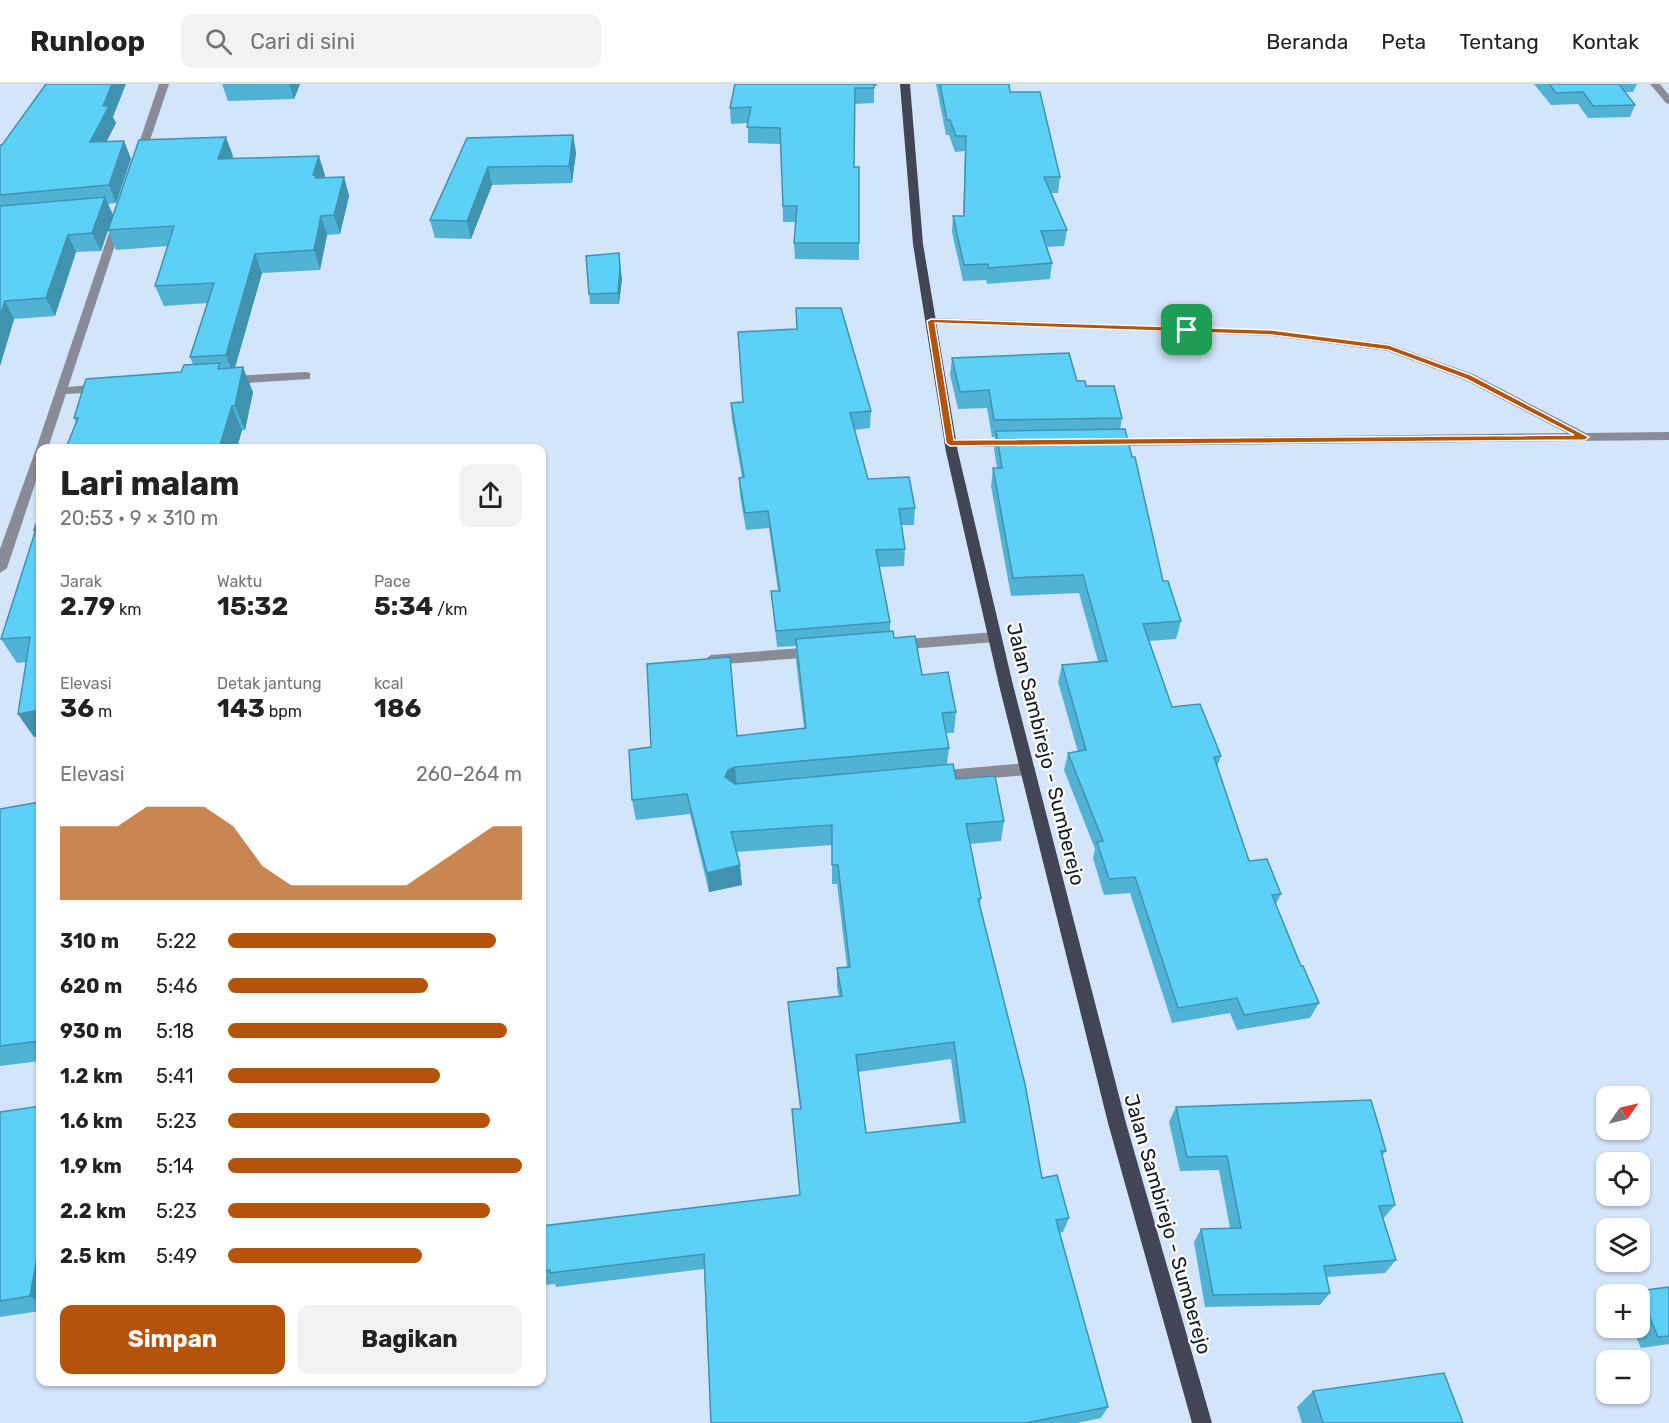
<!DOCTYPE html>
<html lang="id">
<meta charset="utf-8">
<style>
:root{--surface:#fff;--page:#f2f2f2;--text:#222;--muted:#767676;--line:#e0e0e0;--accent:#b45309}
body{margin:0;font-family:Rubik,sans-serif;background:var(--page);color:var(--text);height:100vh;display:flex;flex-direction:column;font-size:22px;white-space:nowrap}
*{box-sizing:border-box;margin:0}
p{font-size:20px;color:var(--muted)}
.icon{flex:none;width:33px;height:33px;fill:none;stroke:currentColor;stroke-width:2;stroke-linecap:round;stroke-linejoin:round}
.map{position:relative;flex:1;overflow:hidden}
.side{position:absolute;left:36px;top:360px;width:510px;height:942px;display:flex;flex-direction:column;background:var(--surface);border-radius:12px;box-shadow:0 2px 4px #0004}
.side>*{flex:none}
.needle{width:39px;rotate:56deg}
.buttons{position:absolute;left:1596px;top:1002px;display:grid;gap:12px}
.buttons a{display:grid;place-items:center;width:54px;height:54px;border-radius:12px;background:var(--surface);box-shadow:0 2px 4px #0004;font-size:30px}
.pin{position:absolute;display:grid;place-items:center;width:51px;height:51px;color:#fff;margin:-26px;border-radius:12px;box-shadow:0 3px 9px #0006}
.round{display:grid;place-items:center;flex:none;width:63px;height:63px;border-radius:12px;background:var(--page)}
.headline{display:flex;align-items:center;justify-content:space-between;height:102px;padding:0 24px}
h1{font-size:33px;font-weight:700;line-height:45px}
.metrics{display:grid;grid-template-columns:repeat(3,1fr);gap:9px;height:102px;padding:6px 24px}
.metrics div{display:grid;align-content:center}
.metrics b{font-size:26px;font-weight:700}
.metrics small{font-size:16px;font-weight:400}
.metrics p{font-size:16px}
.chart{height:168px;padding:12px 24px}
.chart p{display:flex;justify-content:space-between}
.chart svg{width:100%;height:108px;margin-top:6px;fill:var(--accent);opacity:.7}
.primary-button{display:flex;gap:12px;margin-top:auto;padding:12px 24px}
.primary-button a{flex:1;height:69px;border-radius:12px;background:var(--accent);color:#fff;font-size:24px;font-weight:700;line-height:69px;text-align:center}
.primary-button a+a{background:var(--page);color:var(--text)}
ul{padding:0 24px;list-style:none;font-size:20px}
li{display:grid;grid-template-columns:96px 72px 1fr;align-items:center;height:45px}
li i{height:15px;border-radius:8px;background:var(--accent)}
header{display:flex;align-items:center;gap:36px;box-sizing:border-box;height:84px;padding:0 30px;background:var(--surface);border-bottom:2px solid var(--line)}
header strong{font-size:28px}
nav{display:flex;gap:33px;margin-inline-start:auto;font-size:21px}
.search{width:420px;height:54px;background:var(--page);display:flex;align-items:center;gap:15px;box-sizing:border-box;padding:0 21px;border-radius:12px;color:var(--muted);font-size:22px}
.map>svg:first-child{display:block}
.lines{fill:none;stroke-linecap:round;stroke-linejoin:round}
.minor{fill:#898b96;fill-rule:evenodd}
.major{fill:#424556;fill-rule:evenodd}
.wall{fill:#50b3d5;fill-rule:evenodd}
.shaded-wall{fill:#4192ae}
.building{fill:#5dd0f8;stroke:#4192ae;stroke-width:1.5;fill-rule:evenodd}
.route{fill:#b45309;stroke:#fff;stroke-width:1.5;fill-rule:evenodd}
.labels{text-anchor:middle;dominant-baseline:central;stroke-width:4.5;stroke-linejoin:round;paint-order:stroke}
.street-label{font-size:20px;fill:#141b22;stroke:#fff}
</style>
<header>
<strong>Runloop</strong>
<div class="search"><svg class="icon" aria-label="search" viewBox="0 0 24 24"><circle cx="10" cy="10" r="6"/><path d="M15 15l6 6"/></svg>Cari di sini</div>
<nav><a>Beranda</a><a>Peta</a><a>Tentang</a><a>Kontak</a></nav>
</header>
<div class="map">
<svg width="1669" height="1339" viewBox="0 0 1669 1339">
<rect width="100%" height="100%" fill="#d3e5fa"/>
<g class="lines">
<!-- minor -->
<g class="minor">
<polygon points="159,0 169,0 144,74 135,76 134,74"/>
<polygon points="1650,0 1660,0 1669,11 1669,20 1666,19"/>
<polygon points="118,134 123,137 68,303 101,300 107,304 101,308 66,310 48,364 40,364 40,385 7,484 0,489 0,465 36,365 113,137"/>
<polygon points="931,234 1272,246 1389,260 1473,290 1586,349 1669,348 1669,356 1109,362 1103,358 1105,355 1567,349 1465,296 1387,267 1272,252 927,239 927,235"/>
<polygon points="306,288 310,289 310,295 230,300 224,296 230,292"/>
<polygon points="950,355 1013,355 1019,359 1013,363 946,362 944,359"/>
<polygon points="995,548 1002,553 995,558 896,566 889,561 896,556"/>
<polygon points="815,563 822,568 815,573 711,581 704,576 711,571"/>
<polygon points="1027,679 1032,681 1035,685 1032,689 1027,691 935,699 930,697 927,693 930,689 935,687"/>
</g>
<!-- major -->
<polygon class="major" points="900,0 910,0 923,160 958,368 1013,601 1126,1039 1212,1339 1192,1339 1108,1039 999,601 946,368 913,160"/>
</g>
<!-- wall -->
<g class="wall">
<polygon points="222,0 300,0 294,15 228,17"/>
<polygon points="735,0 877,0 877,2 874,2 874,19 855,20 854,83 859,83 859,176 795,175 794,159 796,138 783,138 781,60 748,59 748,39 731,40 730,24"/>
<polygon points="936,0 1009,0 1010,8 1060,93 1058,109 1051,109 1067,146 1064,162 1046,163 1052,179 1050,195 987,200 986,196 963,197 952,148 953,132 963,132 965,67 955,68 949,51 946,51"/>
<polygon points="1534,0 1637,0 1633,8 1625,8 1635,21 1630,33 1588,34 1578,20 1551,21"/>
<polygon points="113,33 116,39 106,58 124,57 131,75 116,119 108,120 113,131 101,167 76,168 55,232 14,235 0,282 0,61"/>
<polygon points="573,51 576,69 572,99 492,101 471,155 435,154 430,136 467,54"/>
<polygon points="233,72 232,74 325,91 324,94 344,93 349,112 340,150 327,151 320,186 262,189 235,284 253,308 245,346 242,346 237,364 66,364 76,338 74,334 181,288 193,280 190,273 208,219 164,222 155,202 168,162 116,166 108,146"/>
<polygon points="622,195 619,220 590,220 589,210"/>
<polygon points="952,274 1077,297 1086,302 1122,334 1120,346 1163,497 1181,537 1176,555 1149,557 1172,623 1221,672 1217,683 1249,777 1281,810 1276,820 1301,882 1319,919 1310,934 1237,946 1230,929 1172,939 1130,809 1104,811 1093,774 1095,765 1064,686 1068,669 1078,668 1058,598 1062,581 1098,577 1079,509 1011,512 991,402 993,384 997,384 994,365 995,353 992,353 987,324 958,325 950,291"/>
<path d="M 731,319 L 871,327 L 870,344 L 854,346 L 868,395 L 915,424 L 914,441 L 901,441 L 905,465 L 904,482 L 879,483 L 890,538 L 890,548 L 922,591 L 956,628 L 954,649 L 946,649 L 949,664 L 947,680 L 956,695 L 1004,737 L 1001,757 L 970,760 L 981,814 L 980,821 L 1042,1094 L 1069,1134 L 1063,1148 L 1059,1149 L 1108,1323 L 1101,1334 L 1077,1339 L 711,1339 L 704,1185 L 556,1203 L 555,1200 L 542,1201 L 542,1142 L 800,1112 L 792,1025 L 800,1025 L 789,936 L 788,918 L 839,912 L 837,903 L 837,884 L 847,883 L 837,800 L 832,800 L 832,761 L 736,768 L 742,801 L 709,808 L 690,730 L 636,736 L 632,716 L 651,663 L 804,644 L 796,576 L 796,562 L 777,563 L 771,507 L 778,507 L 769,444 L 746,446 L 740,411 L 739,394 L 742,393 L 732,336 ZM 951,975 L 960,1039 L 866,1049 L 858,988 Z"/>
<polygon points="40,429 34,653 18,630 26,578 17,579 1,555 35,448 34,446"/>
<polygon points="40,718 40,977 0,982 0,725"/>
<polygon points="40,1022 40,1227 0,1233 0,1028"/>
<polygon points="1176,1023 1386,1067 1382,1072 1395,1121 1383,1135 1396,1176 1385,1189 1327,1193 1330,1209 1320,1221 1205,1223 1194,1158 1201,1145 1230,1144 1219,1086 1180,1087 1169,1038"/>
<polygon points="1669,1203 1669,1260 1641,1264 1632,1244 1640,1244 1640,1210 1632,1210 1637,1207"/>
<polygon points="1313,1307 1463,1339 1302,1339 1297,1323"/>
</g>
<!-- shaded-wall -->
<g class="shaded-wall">
<polygon points="112,0 126,0 113,33 116,39 97,76 90,58 103,22"/>
<polygon points="289,0 300,0 294,15"/>
<polygon points="573,51 576,69 572,99 569,82"/>
<polygon points="226,53 233,72 225,94 218,75"/>
<polygon points="124,57 131,75 116,119 109,101"/>
<polygon points="319,72 325,91 320,105 313,91"/>
<polygon points="488,83 492,101 471,155 467,137"/>
<polygon points="344,93 349,112 340,150 334,131"/>
<polygon points="105,113 113,131 101,167 92,149"/>
<polygon points="321,132 327,151 320,186 314,166"/>
<polygon points="68,151 76,168 55,232 46,214"/>
<polygon points="619,169 622,195 619,220 618,209"/>
<polygon points="255,170 262,189 233,290 226,271"/>
<polygon points="5,217 14,235 0,282 0,232"/>
<polygon points="243,283 253,308 245,346 235,322"/>
<polygon points="232,322 242,346 237,364 219,364"/>
<polygon points="40,626 40,652 34,653 18,630"/>
<polygon points="735,683 737,704 725,693 728,686"/>
<polygon points="740,781 742,801 709,808 707,789"/>
<polygon points="40,1157 40,1220 30,1212"/>
</g>
<!-- building -->
<g class="building">
<polygon points="46,0 112,0 103,22 109,22 90,58 124,57 109,101 0,111 0,61 2,61"/>
<polygon points="735,0 874,0 874,4 855,4 854,83 859,83 859,159 794,159 797,122 783,122 780,44 747,43 751,23 730,24"/>
<polygon points="940,0 1009,0 1010,8 1040,8 1060,93 1044,93 1067,146 1041,147 1052,179 989,184 988,180 964,181 953,132 964,132 966,52 956,52 950,36 947,36"/>
<polygon points="1549,0 1619,0 1635,21 1593,22 1583,8 1556,9"/>
<polygon points="573,51 569,82 488,83 467,137 430,136 467,54"/>
<polygon points="226,53 218,75 319,72 313,91 316,91 315,94 344,93 334,131 321,132 314,166 255,170 226,271 190,273 214,199 155,202 174,142 108,146 139,56"/>
<polygon points="105,113 92,149 68,151 46,214 5,217 0,232 0,122"/>
<polygon points="619,169 620,185 618,209 589,210 586,172"/>
<polygon points="796,224 841,224 871,327 850,329 868,395 909,393 915,424 899,425 905,465 876,466 890,538 776,547 771,507 780,507 768,427 745,429 739,394 744,393 731,319 743,318 738,248 797,245"/>
<polygon points="1069,269 1077,297 1085,297 1086,302 1114,302 1122,334 994,336 989,306 960,308 952,274"/>
<polygon points="220,279 218,285 243,283 235,322 232,322 219,364 66,364 78,334 74,334 86,295 181,288 184,281"/>
<polygon points="1125,345 1132,373 1135,373 1163,497 1168,497 1181,537 1143,540 1172,623 1200,620 1221,672 1214,673 1249,777 1267,775 1281,810 1272,811 1301,882 1303,882 1319,919 1244,931 1237,914 1178,924 1135,793 1109,795 1097,758 1103,757 1068,669 1086,666 1062,581 1107,577 1083,491 1013,494 993,384 1002,384 996,347"/>
<polygon points="40,429 40,626 18,630 30,553 1,555 36,445 34,446"/>
<path d="M 893,547 L 894,554 L 915,552 L 922,591 L 948,588 L 956,628 L 942,629 L 949,664 L 735,683 L 728,686 L 725,693 L 735,700 L 953,680 L 956,695 L 995,692 L 1004,737 L 966,740 L 981,814 L 978,815 L 1025,1000 L 1042,1094 L 1057,1091 L 1069,1134 L 1056,1136 L 1108,1323 L 1025,1339 L 711,1339 L 704,1170 L 550,1189 L 550,1186 L 542,1187 L 542,1142 L 800,1111 L 792,1025 L 801,1025 L 788,918 L 842,912 L 837,884 L 850,883 L 838,781 L 832,781 L 832,741 L 731,748 L 740,781 L 707,789 L 687,710 L 632,716 L 629,666 L 651,663 L 647,580 L 730,573 L 737,652 L 806,644 L 796,555 ZM 954,958 L 965,1038 L 866,1049 L 856,971 Z"/>
<polygon points="40,718 40,957 0,962 0,725"/>
<polygon points="1371,1016 1386,1067 1381,1067 1395,1121 1379,1122 1396,1176 1324,1182 1330,1209 1213,1211 1201,1145 1241,1144 1227,1072 1187,1073 1176,1023"/>
<polygon points="40,1022 40,1157 30,1212 0,1217 0,1028"/>
<polygon points="1669,1203 1669,1252 1658,1253 1640,1210 1637,1207"/>
<polygon points="1444,1289 1463,1339 1323,1339 1313,1307"/>
</g>
<!-- route -->
<path class="route" d="M 931,235 L 1272,246 L 1389,261 L 1471,291 L 1589,353 L 1585,356 L 950,362 L 946,359 L 927,237 ZM 935,239 L 1272,251 L 1388,266 L 1466,295 L 1574,351 L 954,356 Z"/>
<g class="labels">
<!-- street labels -->
<g class="street-label">
<text transform="translate(1046 670) rotate(76)">Jalan Sambirejo - Sumberejo</text>
<text transform="translate(1168 1140) rotate(74)">Jalan Sambirejo - Sumberejo</text>
</g>
</g>
</svg>
<div class="buttons">
<a><svg class="needle" viewBox="-14 -14 28 28"><path d="M0-13l5 13h-10z" fill="#e53935"/><path d="M0 13l5-13h-10z" fill="#767676"/></svg></a>
<a><svg class="icon" aria-label="locate" viewBox="0 0 24 24"><circle cx="12" cy="12" r="6"/><path d="M12 2v4M12 18v4M2 12h4M18 12h4"/></svg></a>
<a><svg class="icon" aria-label="layers" viewBox="0 0 24 24"><path d="M12 4l9 5-9 5-9-5zM3 14l9 5 9-5"/></svg></a>
<a>+</a>
<a>−</a>
</div>
<div class="pin" style="left:1187px;top:246px;background:#1e9e55"><svg class="icon" aria-label="arrive" viewBox="0 0 24 24"><path d="M6 21V4h12l-3 4 3 4H6"/></svg></div>
<section class="side">
<div class="headline"><div><h1>Lari malam</h1><p>20:53 · 9 × 310 m</p></div><a class="round"><svg class="icon" aria-label="share" viewBox="0 0 24 24"><path d="M12 15V3M7 8l5-5 5 5M5 13v7h14v-7"/></svg></a></div>
<div class="metrics">
<div><p>Jarak</p><b>2.79<small> km</small></b></div>
<div><p>Waktu</p><b>15:32</b></div>
<div><p>Pace</p><b>5:34<small> /km</small></b></div>
</div>
<div class="metrics">
<div><p>Elevasi</p><b>36<small> m</small></b></div>
<div><p>Detak jantung</p><b>143<small> bpm</small></b></div>
<div><p>kcal</p><b>186</b></div>
</div>
<div class="chart"><p><span>Elevasi</span>260–264 m</p>
<svg viewBox="0 0 160 44" preserveAspectRatio="none"><path d="M0 44V14L10 14L20 14L30 6L40 6L50 6L60 14L70 30L80 38L90 38L100 38L110 38L120 38L130 30L140 22L150 14L160 14V44z"/></svg>
</div>
<ul>
<li><b>310 m</b>5:22<i style="width:91%"></i></li>
<li><b>620 m</b>5:46<i style="width:68%"></i></li>
<li><b>930 m</b>5:18<i style="width:95%"></i></li>
<li><b>1.2 km</b>5:41<i style="width:72%"></i></li>
<li><b>1.6 km</b>5:23<i style="width:89%"></i></li>
<li><b>1.9 km</b>5:14<i style="width:100%"></i></li>
<li><b>2.2 km</b>5:23<i style="width:89%"></i></li>
<li><b>2.5 km</b>5:49<i style="width:66%"></i></li>
</ul>
<div class="primary-button"><a>Simpan</a><a>Bagikan</a></div>
</section>
</div>
